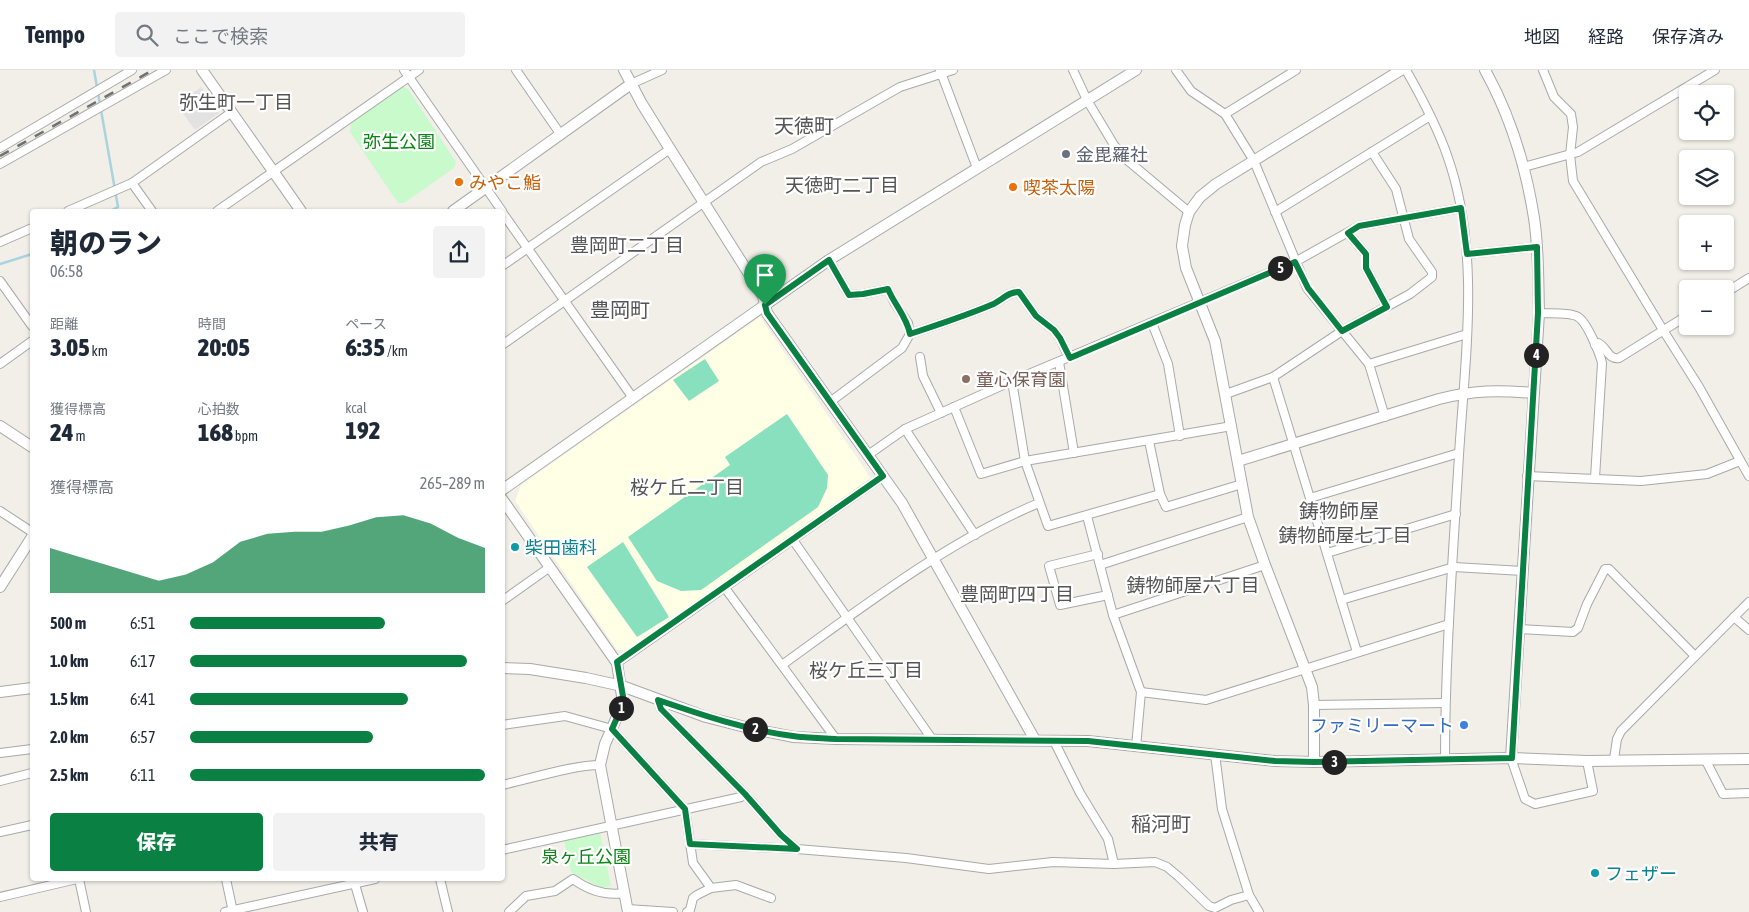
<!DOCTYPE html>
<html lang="ja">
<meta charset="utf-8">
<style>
:root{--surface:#fff;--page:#f2f2f3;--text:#1f2937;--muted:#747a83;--line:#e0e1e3;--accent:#0b8043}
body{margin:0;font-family:"Asap Condensed","Noto Sans JP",sans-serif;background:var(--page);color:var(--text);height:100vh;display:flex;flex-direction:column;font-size:19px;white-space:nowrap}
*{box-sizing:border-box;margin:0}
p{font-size:16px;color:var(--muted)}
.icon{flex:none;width:28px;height:28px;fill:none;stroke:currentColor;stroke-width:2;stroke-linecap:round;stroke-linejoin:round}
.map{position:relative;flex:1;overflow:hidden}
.details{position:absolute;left:30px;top:139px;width:475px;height:672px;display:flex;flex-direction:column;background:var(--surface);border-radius:5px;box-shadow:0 1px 4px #0004}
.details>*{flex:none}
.buttons{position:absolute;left:1679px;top:15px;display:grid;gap:10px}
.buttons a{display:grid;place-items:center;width:55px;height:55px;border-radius:5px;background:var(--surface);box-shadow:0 1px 4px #0004;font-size:25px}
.pin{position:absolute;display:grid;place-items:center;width:42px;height:42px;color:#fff;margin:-51px -21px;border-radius:50% 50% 50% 0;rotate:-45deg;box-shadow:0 0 5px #0007}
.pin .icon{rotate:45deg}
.km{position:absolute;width:25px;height:25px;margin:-12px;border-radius:50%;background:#222;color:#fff;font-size:14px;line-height:25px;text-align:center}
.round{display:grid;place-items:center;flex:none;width:52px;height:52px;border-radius:5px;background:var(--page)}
.headline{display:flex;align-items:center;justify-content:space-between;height:85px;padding:0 20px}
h1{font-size:28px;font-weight:800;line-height:38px}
.metrics{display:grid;grid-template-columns:repeat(3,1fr);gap:8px;height:85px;padding:5px 20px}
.metrics div{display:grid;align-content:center}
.metrics b{font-size:25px;font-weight:800}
.metrics small{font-size:14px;font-weight:400}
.metrics p{font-size:14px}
.chart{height:140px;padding:10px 20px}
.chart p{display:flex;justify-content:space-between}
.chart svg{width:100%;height:90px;margin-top:5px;fill:var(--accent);opacity:.7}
.primary-button{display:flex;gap:10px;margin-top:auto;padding:10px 20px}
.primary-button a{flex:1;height:58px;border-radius:5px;background:var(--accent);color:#fff;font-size:20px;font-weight:800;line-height:58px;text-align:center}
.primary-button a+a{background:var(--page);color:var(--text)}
ul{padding:0 20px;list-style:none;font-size:16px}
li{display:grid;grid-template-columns:80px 60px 1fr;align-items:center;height:38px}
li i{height:12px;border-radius:6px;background:var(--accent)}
header{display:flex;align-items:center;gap:30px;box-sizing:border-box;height:70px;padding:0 25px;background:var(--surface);border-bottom:1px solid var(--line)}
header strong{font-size:24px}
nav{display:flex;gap:28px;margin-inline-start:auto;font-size:18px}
.search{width:350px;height:45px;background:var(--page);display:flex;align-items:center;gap:12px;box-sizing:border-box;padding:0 18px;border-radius:5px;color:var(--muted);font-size:19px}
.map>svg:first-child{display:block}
.education{fill:#ffffe5}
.park{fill:#c8facc}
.pitch{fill:#88e0be}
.parking{fill:#e2e2e2}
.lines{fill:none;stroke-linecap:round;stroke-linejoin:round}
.stream{stroke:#aad3df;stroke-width:2.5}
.minor-casing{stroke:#a9a9a9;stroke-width:10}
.tertiary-casing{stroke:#a9a9a9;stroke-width:12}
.minor{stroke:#fff;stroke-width:8}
.tertiary{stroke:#fff;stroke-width:10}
.rail{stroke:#707070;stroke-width:2.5;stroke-dasharray:10 10;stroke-linecap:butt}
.route-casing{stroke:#fff;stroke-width:10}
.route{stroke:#0b8043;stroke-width:6}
.worship-dot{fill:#6b7280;stroke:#fff;stroke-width:2}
.food-dot{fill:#e8710a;stroke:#fff;stroke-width:2}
.education-dot{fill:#8d6e63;stroke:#fff;stroke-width:2}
.culture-dot{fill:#0f9aa8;stroke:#fff;stroke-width:2}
.shop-dot{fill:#3f7fe0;stroke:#fff;stroke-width:2}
.labels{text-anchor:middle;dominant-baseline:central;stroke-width:4.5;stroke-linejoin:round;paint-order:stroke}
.park-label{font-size:18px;fill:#0c8416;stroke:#fff}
.worship-label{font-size:18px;fill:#5b616d;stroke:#fff;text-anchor:start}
.food-label{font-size:18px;fill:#c56008;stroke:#fff;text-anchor:start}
.education-label{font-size:18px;fill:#785e54;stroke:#fff;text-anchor:start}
.culture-label{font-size:18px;fill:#0d838f;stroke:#fff;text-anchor:start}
.shop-label{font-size:18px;fill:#366cbe;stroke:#fff;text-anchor:end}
.neighbourhood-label{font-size:19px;fill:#555;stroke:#fff}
.quarter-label{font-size:20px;fill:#555;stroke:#fff}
</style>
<header>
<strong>Tempo</strong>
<div class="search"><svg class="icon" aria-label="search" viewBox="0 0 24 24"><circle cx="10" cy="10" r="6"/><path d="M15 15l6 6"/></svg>ここで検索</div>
<nav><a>地図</a><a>経路</a><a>保存済み</a></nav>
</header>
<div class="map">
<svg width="1749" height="842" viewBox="0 0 1749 842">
<rect width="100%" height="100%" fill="#f2efe9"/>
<!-- education -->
<polygon class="education" points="760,247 871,408 625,580 617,580 515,431 521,415"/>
<!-- park -->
<g class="park">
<polygon points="402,16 408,19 456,92 454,98 404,133 398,133 350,62 351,53"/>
<polygon points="600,762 611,816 602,818 571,802 564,771"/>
</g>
<!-- pitch -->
<g class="pitch">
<polygon points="705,289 719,311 689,331 673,310"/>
<polygon points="787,344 828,405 827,418 818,437 701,520 681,521 657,511 628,467 730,395 725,387"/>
<polygon points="623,472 669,547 637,567 587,497"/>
</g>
<!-- parking -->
<polygon class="parking" points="201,17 219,43 195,60 182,42 188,37 183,30"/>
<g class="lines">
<!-- stream -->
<g class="stream">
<polyline points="94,0 118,137 110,141"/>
<polyline points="0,194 32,184"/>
</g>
<defs>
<g id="minor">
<polyline points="404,0 502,141"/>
<polyline points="516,0 561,65"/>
<polyline points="940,0 977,98"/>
<polyline points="1073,0 1087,30 1114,75 1127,90 1189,142"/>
<polyline points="1176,0 1191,21 1225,44 1254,91 1307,218 1369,294 1385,347"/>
<path d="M 1406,0 C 1422,28 1438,58 1448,88 C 1481,183 1465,287 1459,385 C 1453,486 1445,588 1445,690"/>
<polyline points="1543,0 1554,27 1571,44 1573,57 1570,85 1573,111 1663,260 1699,317 1749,406"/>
<polyline points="631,14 662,0"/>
<polyline points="1225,44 1296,0"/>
<polyline points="0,78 132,0"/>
<polyline points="0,94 166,0"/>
<polyline points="1524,97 1578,82 1715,0"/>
<polyline points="132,113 152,141"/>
<polyline points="68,141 132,113 232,42"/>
<polyline points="217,141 419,0"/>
<polyline points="502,142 633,328"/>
<polyline points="1275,142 1430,46"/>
<polyline points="1348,163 1366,184 1366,198 1387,237"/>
<polyline points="0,172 32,158"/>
<polyline points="1467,184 1537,177"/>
<polyline points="829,190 849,225 863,224 888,219 894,232 908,253 910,264 902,278 830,332"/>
<polyline points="502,196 670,79"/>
<polyline points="0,211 32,256"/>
<polyline points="1725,223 1749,208"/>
<path d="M 1539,243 C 1548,244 1571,242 1578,247 C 1587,252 1600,284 1602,293 L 1595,408"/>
<polyline points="1152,253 1168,294 1180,366"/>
<path d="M 910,264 C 937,255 965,246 991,235 C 1001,231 1009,221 1019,222 L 1036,246 L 1054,260 L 1060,268 L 1069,288"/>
<polyline points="502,275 761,92 792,79 900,17 953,0"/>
<path d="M 1595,275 L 1598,273 C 1607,277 1608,290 1619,288 L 1688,245"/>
<polyline points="920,287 923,306 941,343"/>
<polyline points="1059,292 1074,383"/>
<polyline points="0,294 32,271"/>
<polyline points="1369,294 1467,264"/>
<polyline points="1273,307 1357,582"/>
<polyline points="1012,311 1025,391 1048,456 1160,424 1149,371"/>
<polyline points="1226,324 1273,307 1342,261 1410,224 1432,207 1432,202 1409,169 1396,119 1372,82"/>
<polyline points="954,337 981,404 1025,391 1232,356"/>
<polyline points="905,359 975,465"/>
<polyline points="868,385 905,359 1012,311 1295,192 1359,156 1461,138"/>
<polyline points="1527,406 1641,411 1707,404 1740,391"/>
<polyline points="1160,424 1166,437 1242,414"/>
<polyline points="1310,428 1459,383"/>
<polyline points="0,441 32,462"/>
<polyline points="1087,446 1113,545 1141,622 1136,677"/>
<polyline points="793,470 932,669"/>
<polyline points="1327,483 1456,444"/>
<polyline points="1098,484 1049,496 1060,535 1108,525"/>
<polyline points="1100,495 1248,447"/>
<polyline points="725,518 836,669"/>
<polyline points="1341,530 1454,497 1523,501"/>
<polyline points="502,531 550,497"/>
<polyline points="1113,545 1265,495"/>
<polyline points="1734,547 1749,560"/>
<polyline points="1519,559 1573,562 1578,558 1587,534 1605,499 1609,499 1695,586"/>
<polyline points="617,593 883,406"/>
<path d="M 782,595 C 861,538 949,470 1039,433"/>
<polyline points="1141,622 1206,630 1449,554"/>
<polyline points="658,630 661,639 745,724 781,765 797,779 906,788 989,799 1053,792 1114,794 1155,792 1167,797 1179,807 1209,836 1215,838 1231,830 1249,825"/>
<polyline points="1314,635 1445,633"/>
<polyline points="502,655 565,646 612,659 685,739 693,793 711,818"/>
<polyline points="1054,671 1080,723 1108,769 1114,794"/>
<polyline points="0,683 32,679"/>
<polyline points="1215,684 1222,739 1249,825 1259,842"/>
<polyline points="1511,688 1525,729 1535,734 1593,721 1587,691"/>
<polyline points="1614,689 1617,669 1621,661 1749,532"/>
<polyline points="1705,689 1723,724 1749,723"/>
<polyline points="0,711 32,703"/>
<path d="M 502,715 C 530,709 573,695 600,695"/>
<polyline points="0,762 32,755"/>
<polyline points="690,774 797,779"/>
<polyline points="502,780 741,727 745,724"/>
<polyline points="79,809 86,842"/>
<polyline points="226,809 233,842"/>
<polyline points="440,809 448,842"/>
<polyline points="354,811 363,842"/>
<polyline points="0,827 77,809"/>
<polyline points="627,839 673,842"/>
<polyline points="225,842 375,809"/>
<path d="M 509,842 L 526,826 L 555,821 L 573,809 C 588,820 606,826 625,823"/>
<polyline points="687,842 690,840 693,828 697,825 711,818 736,815 771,828"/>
</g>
<g id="tertiary">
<polyline points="202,0 301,141"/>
<polyline points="624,0 642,34 670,79 763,226 767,243 902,433 1035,670"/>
<path d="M 1485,0 C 1510,45 1526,97 1534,148 C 1539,179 1538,212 1539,243 L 1511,688"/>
<polyline points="453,141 631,14"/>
<polyline points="0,356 32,377"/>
<path d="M 1238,391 L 1439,329 C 1474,320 1498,320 1534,323"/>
<polyline points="502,420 829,190 1136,0"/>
<polyline points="502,429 617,593 623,633 605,674 600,695 628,842"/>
<polyline points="0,517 32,467"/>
<polyline points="502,598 530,599 586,608 622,616 706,647 753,659 794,667 836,669 1088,671 1275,691 1314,692 1511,688 1587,691 1749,689"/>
<polyline points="0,622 32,618"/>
<polyline points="1314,692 1314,635 1312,617 1265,495 1248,447 1215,271 1186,198 1182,176 1185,155 1189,142 1200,127 1216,114 1401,0"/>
</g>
</defs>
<!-- minor casing -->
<use href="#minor" class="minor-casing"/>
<!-- tertiary casing -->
<use href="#tertiary" class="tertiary-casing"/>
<!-- minor -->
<use href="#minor" class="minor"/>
<!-- tertiary -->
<use href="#tertiary" class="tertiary"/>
<!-- rail -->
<polyline class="rail" points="0,86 153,0"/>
</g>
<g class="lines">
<defs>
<path id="route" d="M 1461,138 L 1467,184 L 1537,177 L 1538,243 L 1512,688 L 1314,692 L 1275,691 L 1088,671 L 836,669 C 821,668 807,668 793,666 C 746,660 702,645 658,630 L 661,639 L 745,724 L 781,765 L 797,779 L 690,774 L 685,739 L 612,659 L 624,632 L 617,592 L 883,406 L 767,243 L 765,235 L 829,190 L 849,225 L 863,224 L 888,219 C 894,234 907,247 910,264 C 937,255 965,246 991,235 C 1001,231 1009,221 1019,222 L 1036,246 L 1054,260 L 1060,268 L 1070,288 L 1295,192 L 1308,218 L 1342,261 L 1387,237 L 1366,198 L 1366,184 L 1348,163 L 1359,156 Z"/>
</defs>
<!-- route casing -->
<use href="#route" class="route-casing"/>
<!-- route -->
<use href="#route" class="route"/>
</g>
<!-- markers -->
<circle class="worship-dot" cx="1066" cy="84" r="5"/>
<g class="food-dot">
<circle cx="459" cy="112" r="5"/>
<circle cx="1013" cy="117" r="5"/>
</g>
<circle class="education-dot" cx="966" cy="309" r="5"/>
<g class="culture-dot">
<circle cx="515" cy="477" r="5"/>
<circle cx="1595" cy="803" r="5"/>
</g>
<circle class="shop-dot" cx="1464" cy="655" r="5"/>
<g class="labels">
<!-- park labels -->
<g class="park-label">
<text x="399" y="71">弥生公園</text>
<text x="586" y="786">泉ヶ丘公園</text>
</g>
<!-- worship labels -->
<g class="worship-label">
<text x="1076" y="84">金毘羅社</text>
</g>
<!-- food labels -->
<g class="food-label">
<text x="469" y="112">みやこ鮨</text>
<text x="1023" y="117">喫茶太陽</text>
</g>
<!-- education labels -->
<g class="education-label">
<text x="976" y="309">童心保育園</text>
</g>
<!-- culture labels -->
<g class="culture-label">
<text x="525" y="477">柴田歯科</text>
<text x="1605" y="803">フェザー</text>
</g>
<!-- shop labels -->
<g class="shop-label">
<text x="1454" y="655">ファミリーマート</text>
</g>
<!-- neighbourhood labels -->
<g class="neighbourhood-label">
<text x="236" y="32">弥生町一丁目</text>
<text x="842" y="115">天徳町二丁目</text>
<text x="627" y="175">豊岡町二丁目</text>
<text x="687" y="417">桜ケ丘二丁目</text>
<text x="1345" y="465">鋳物師屋七丁目</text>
<text x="1193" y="515">鋳物師屋六丁目</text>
<text x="1017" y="524">豊岡町四丁目</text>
<text x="866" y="600">桜ケ丘三丁目</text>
</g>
<!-- quarter labels -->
<g class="quarter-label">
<text x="804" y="55">天徳町</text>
<text x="620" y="239">豊岡町</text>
<text x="1339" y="440">鋳物師屋</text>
<text x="1161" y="753">稲河町</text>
</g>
</g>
</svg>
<div class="buttons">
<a><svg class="icon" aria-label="locate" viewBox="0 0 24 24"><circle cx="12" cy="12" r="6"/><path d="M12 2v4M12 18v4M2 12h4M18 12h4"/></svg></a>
<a><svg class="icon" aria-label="layers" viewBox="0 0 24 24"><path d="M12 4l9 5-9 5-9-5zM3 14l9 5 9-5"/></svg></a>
<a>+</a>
<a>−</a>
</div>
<div class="pin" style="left:765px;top:235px;background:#1e9e55"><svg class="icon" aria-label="arrive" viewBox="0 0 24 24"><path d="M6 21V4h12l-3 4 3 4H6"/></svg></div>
<b class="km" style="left:621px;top:638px">1</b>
<b class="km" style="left:755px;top:659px">2</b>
<b class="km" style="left:1334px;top:692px">3</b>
<b class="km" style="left:1536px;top:285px">4</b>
<b class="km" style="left:1280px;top:198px">5</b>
<section class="details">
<div class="headline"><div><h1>朝のラン</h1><p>06:58</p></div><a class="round"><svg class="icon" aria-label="share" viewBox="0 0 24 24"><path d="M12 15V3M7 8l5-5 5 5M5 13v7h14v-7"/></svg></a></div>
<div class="metrics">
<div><p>距離</p><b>3.05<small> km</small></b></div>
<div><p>時間</p><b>20:05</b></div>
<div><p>ペース</p><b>6:35<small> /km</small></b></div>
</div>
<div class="metrics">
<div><p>獲得標高</p><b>24<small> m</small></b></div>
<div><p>心拍数</p><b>168<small> bpm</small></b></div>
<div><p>kcal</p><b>192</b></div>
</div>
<div class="chart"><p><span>獲得標高</span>265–289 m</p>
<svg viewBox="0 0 160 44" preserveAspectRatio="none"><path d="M0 44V22L10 26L20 30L30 34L40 38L50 35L60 29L70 19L80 15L90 14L100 14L110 11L120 7L130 6L140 10L150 17L160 22V44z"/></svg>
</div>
<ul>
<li><b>500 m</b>6:51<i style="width:66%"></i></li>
<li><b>1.0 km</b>6:17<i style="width:94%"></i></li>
<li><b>1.5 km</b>6:41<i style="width:74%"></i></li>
<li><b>2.0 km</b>6:57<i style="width:62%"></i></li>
<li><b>2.5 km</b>6:11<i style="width:100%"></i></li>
</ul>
<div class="primary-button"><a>保存</a><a>共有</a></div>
</section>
</div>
